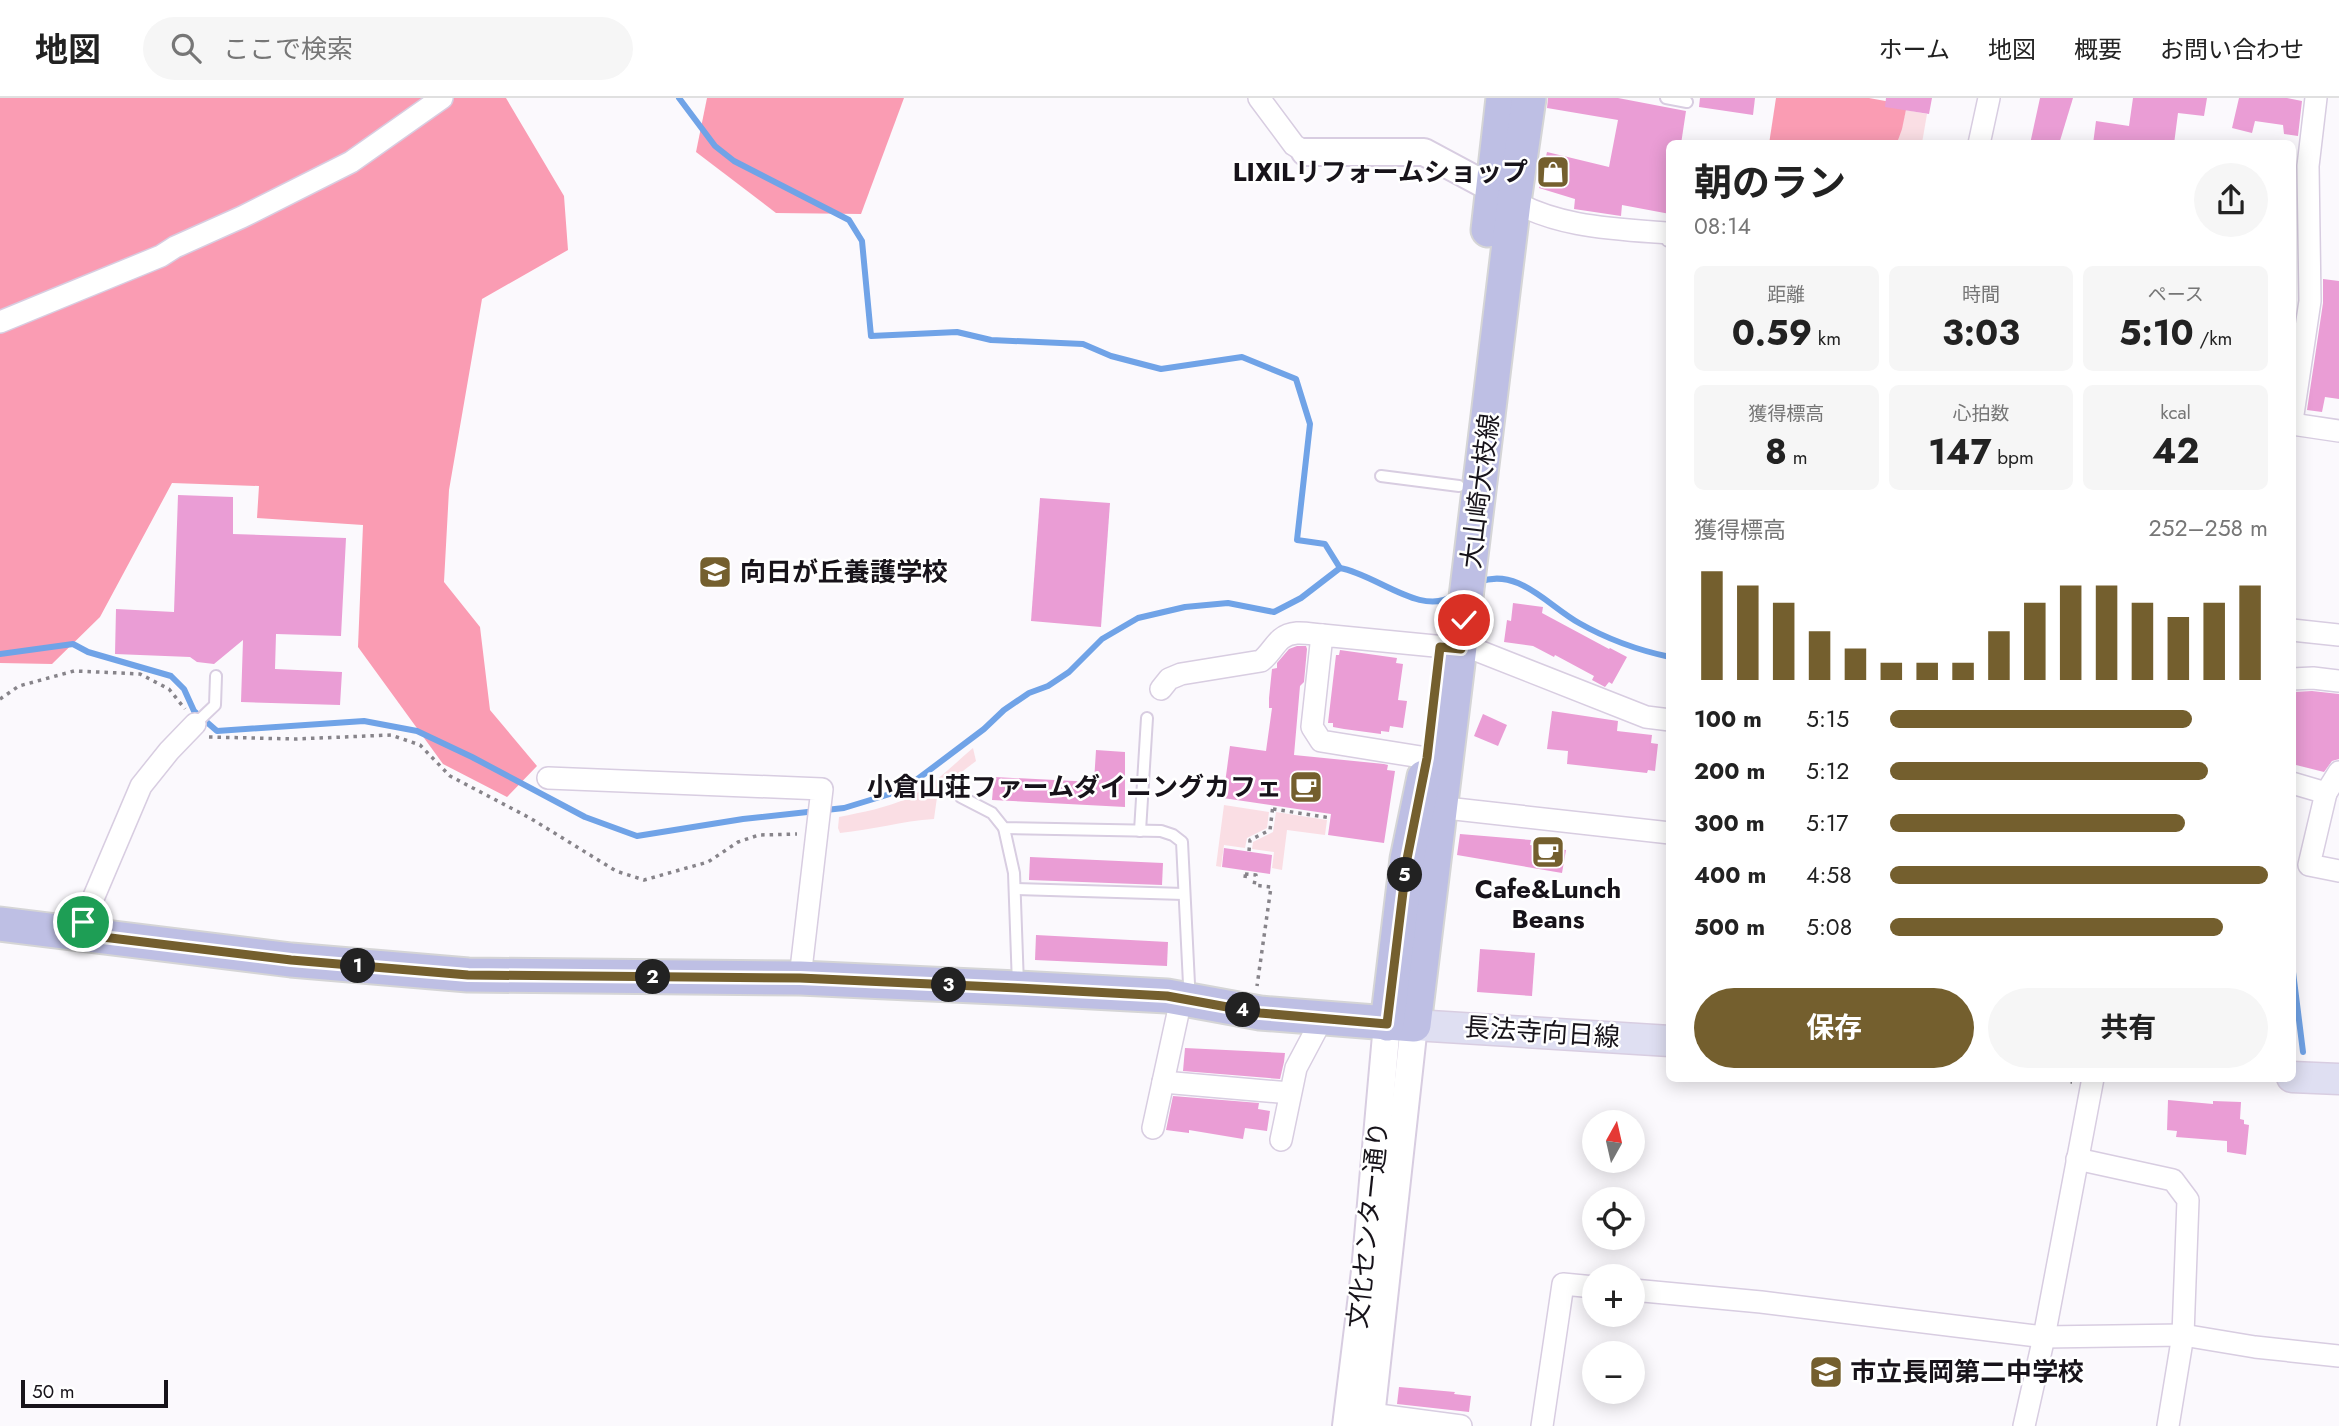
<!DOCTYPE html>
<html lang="ja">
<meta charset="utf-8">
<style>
:root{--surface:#fff;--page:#f6f6f6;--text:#222;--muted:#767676;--line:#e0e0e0;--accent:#745f2e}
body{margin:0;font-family:Jost,"Noto Sans JP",sans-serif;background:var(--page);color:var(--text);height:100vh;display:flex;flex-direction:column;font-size:26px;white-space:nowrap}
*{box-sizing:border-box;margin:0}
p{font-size:23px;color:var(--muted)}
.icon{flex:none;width:38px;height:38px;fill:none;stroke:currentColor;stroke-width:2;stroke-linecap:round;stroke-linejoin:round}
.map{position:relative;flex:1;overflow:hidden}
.side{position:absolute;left:1666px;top:42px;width:630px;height:942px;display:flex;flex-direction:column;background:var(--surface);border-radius:10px;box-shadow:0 4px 18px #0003}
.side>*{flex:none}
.needle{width:46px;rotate:8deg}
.fabs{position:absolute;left:1582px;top:1012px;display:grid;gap:14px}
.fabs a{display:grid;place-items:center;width:63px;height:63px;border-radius:50%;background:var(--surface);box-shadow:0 4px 18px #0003;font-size:35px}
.scale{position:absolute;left:21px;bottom:18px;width:147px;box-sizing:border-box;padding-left:7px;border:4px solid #17131a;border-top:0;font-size:19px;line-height:24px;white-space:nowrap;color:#17131a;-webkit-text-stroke:5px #fff;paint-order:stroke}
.pin{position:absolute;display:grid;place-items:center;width:60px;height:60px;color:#fff;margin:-30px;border:4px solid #fff;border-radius:50%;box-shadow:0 2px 7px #0007}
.km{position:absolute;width:35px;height:35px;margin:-18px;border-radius:50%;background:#222;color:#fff;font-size:19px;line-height:35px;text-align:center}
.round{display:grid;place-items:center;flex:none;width:74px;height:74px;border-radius:37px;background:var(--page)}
.headline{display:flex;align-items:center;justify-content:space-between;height:119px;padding:0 28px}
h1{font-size:38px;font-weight:700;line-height:52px}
.stats{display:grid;grid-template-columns:repeat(3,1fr);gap:10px;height:119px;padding:7px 28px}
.stats div{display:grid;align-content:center;border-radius:10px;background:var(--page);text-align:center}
.stats b{font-size:35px;font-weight:700}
.stats small{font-size:19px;font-weight:400}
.stats p{font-size:19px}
.chart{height:196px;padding:14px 28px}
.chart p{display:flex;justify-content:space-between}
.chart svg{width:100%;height:126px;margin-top:7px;stroke:var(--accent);stroke-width:6}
.cta{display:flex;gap:14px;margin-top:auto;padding:14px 28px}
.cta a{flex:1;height:80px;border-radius:42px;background:var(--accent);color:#fff;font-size:28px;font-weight:700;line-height:80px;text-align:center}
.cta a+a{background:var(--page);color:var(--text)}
ul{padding:0 28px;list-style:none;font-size:23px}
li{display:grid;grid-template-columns:112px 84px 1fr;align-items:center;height:52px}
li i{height:18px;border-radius:9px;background:var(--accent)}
header{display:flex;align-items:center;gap:42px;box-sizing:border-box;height:98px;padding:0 35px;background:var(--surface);border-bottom:2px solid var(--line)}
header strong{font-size:33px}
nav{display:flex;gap:38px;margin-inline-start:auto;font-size:24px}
.search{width:490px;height:63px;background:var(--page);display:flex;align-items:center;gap:18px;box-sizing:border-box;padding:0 24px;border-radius:38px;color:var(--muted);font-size:26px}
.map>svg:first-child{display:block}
.green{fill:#fadee4}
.forest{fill:#fa9cb3}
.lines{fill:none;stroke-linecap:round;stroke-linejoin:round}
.stream{stroke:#70a3e7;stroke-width:6}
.building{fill:#ea9dd5}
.service-casing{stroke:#d8cde1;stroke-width:14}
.minor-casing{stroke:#d8cde1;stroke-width:24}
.tertiary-casing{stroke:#d8cde1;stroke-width:30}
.secondary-casing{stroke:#d8cde1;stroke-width:33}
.primary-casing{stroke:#d5d5d6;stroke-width:37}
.path{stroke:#87848a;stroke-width:3.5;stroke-dasharray:3.5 5;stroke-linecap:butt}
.service{stroke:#fff;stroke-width:10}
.minor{stroke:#fff;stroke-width:21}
.tertiary{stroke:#fff;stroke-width:26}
.secondary{stroke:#dfdff2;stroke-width:30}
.primary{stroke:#bebfe4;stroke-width:33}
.route-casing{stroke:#fff;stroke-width:14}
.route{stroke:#745f2e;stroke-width:9}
.labels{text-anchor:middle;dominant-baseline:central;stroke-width:5;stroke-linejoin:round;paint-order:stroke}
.poi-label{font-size:26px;font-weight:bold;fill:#17131a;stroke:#fff;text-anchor:end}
.street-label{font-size:26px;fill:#17131a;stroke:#fff}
</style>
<header>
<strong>地図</strong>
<div class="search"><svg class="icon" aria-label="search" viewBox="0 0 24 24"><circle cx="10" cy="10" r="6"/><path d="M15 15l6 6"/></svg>ここで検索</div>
<nav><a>ホーム</a><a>地図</a><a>概要</a><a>お問い合わせ</a></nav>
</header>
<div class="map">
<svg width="2339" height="1328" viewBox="0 0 2339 1328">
<rect width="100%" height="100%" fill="#fbf9fd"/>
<!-- green -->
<g class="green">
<polygon points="1906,12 1927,16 1922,45 1897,46"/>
<path d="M 973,650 L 976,663 L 938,692 L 934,721 C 902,723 872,732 840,735 L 838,730 L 839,719 C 863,714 886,710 908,700 C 933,688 953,667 973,650 Z"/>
<polygon points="1224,707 1269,714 1267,730 1247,740 1245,750 1224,747 1221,769 1216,768"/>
<polygon points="1276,714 1327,722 1325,737 1287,732 1282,772 1272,770 1274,754 1252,751 1253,744 1273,734"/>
</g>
<!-- forest -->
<g class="forest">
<polygon points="0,0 506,0 564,98 568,152 482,201 449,392 444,484 480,529 490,612 537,668 507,699 443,666 358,549 363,427 257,420 259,388 172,385 100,519 52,566 0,565"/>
<polygon points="707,0 904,0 861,116 776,115 696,54"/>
<polygon points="1776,0 1869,0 1907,7 1902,31 1897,45 1769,46"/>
</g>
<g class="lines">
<!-- stream -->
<g class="stream">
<polyline points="679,0 715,48 734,63 849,122 862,143 871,238 957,234 991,242 1083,246 1111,258 1161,271 1242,259 1296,281 1310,326 1297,442 1325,446 1340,470"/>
<path d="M 1479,484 C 1518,469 1547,507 1579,525 C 1607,541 1637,552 1670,559"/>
<path d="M 0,556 L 73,546 L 88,554 L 171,578 L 184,591 L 194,613 L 217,633 L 364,623 L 417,633 L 472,659 L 585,719 L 637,738 L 743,721 L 844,710 L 903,692 L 984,631 L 1004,612 L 1029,595 L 1048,588 L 1069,574 L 1102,541 L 1138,520 L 1185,509 L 1228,505 L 1274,514 L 1301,500 L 1340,470 C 1376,476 1422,520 1454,497"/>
<polyline points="2292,866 2303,954"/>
</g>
</g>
<!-- building -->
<g class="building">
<polygon points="1548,0 1618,0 1686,13 1681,46 1670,46 1670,116 1622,107 1621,118 1574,111 1575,101 1539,90 1547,54 1609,69 1618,22 1547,10"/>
<polygon points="1700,0 1755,0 1753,17 1699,9"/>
<polygon points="1886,0 1932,0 1929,16 1885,9"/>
<polygon points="2040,0 2073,0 2059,46 2030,46"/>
<polygon points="2133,0 2207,0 2204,18 2178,15 2174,46 2093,46 2096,23 2129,28"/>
<polygon points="2239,0 2287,0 2302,3 2298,38 2284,36 2283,27 2255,23 2252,35 2232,30"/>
<polygon points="2323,181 2339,183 2339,301 2325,299 2322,314 2307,312 2323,205"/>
<polygon points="178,397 233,399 233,436 346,440 341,538 276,536 275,571 342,574 340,607 241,604 243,542 214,566 197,564 190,559 115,556 116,511 174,514"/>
<polygon points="1040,400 1110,405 1101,529 1031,523"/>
<polygon points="1513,505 1543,509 1542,515 1609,551 1610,550 1627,559 1612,586 1609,584 1605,589 1592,582 1594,578 1555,557 1554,559 1533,548 1504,544 1507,522 1511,523"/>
<polygon points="1297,548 1306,548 1307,551 1304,584 1300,588 1294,657 1384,666 1388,667 1387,672 1395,673 1384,745 1328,737 1331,716 1223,700 1230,648 1266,653 1272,610 1269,610 1269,600 1272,571 1277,570 1277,565 1289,551"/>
<polygon points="1340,552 1397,560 1396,565 1403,566 1398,602 1407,603 1403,630 1390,628 1389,634 1381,633 1381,636 1344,631 1333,629 1333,625 1328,625 1336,557 1339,557"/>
<polygon points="2312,593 2339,596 2339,661 2332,663 2324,674 2292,666 2294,594"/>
<polygon points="1552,613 1618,623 1617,633 1652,637 1651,645 1658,646 1655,673 1648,672 1647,675 1567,666 1568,653 1547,651"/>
<polygon points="1483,616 1507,627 1498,648 1474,638"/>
<polygon points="1096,652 1125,654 1125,709 992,702 994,679 1094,684"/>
<polygon points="1460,736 1531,742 1530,747 1566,752 1562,775 1457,757"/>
<polygon points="1224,750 1272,757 1270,776 1222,769"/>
<polygon points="1030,759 1163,765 1162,787 1029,782"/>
<polygon points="1036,837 1168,844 1167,868 1035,862"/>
<polygon points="1480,851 1535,855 1532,898 1477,894"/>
<polygon points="1185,950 1285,955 1284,964 1280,981 1183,973"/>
<polygon points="1173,998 1259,1005 1258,1011 1270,1013 1267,1033 1245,1030 1243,1041 1189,1032 1189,1035 1166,1032"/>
<polygon points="2168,1002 2213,1006 2213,1003 2241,1004 2240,1021 2244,1022 2244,1026 2249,1027 2246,1057 2227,1054 2227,1043 2176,1039 2177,1033 2167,1032"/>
<polygon points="1399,1289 1455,1294 1454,1296 1471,1298 1469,1314 1397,1306"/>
</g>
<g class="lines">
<defs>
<g id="service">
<polyline points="1666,0 1687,4"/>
<polyline points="1381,378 1459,388"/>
<polyline points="195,626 215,607 216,578"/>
<polyline points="961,699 992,715 1004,730 1161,733 1173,737 1182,744 1189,886 1185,897"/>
<polyline points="1004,730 1014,775 1018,887"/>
<polyline points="1140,733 1147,620"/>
<polyline points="1015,791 1184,796"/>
</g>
<g id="minor">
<polyline points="1259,0 1294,47 1305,54"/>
<polyline points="1979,46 1989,0"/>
<path d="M 1505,98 C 1552,129 1613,131 1668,135 L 1670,138"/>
<polyline points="0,224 161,158 175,149 242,119 351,64 442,0"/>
<polyline points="2292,323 2310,203 2308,68 2316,0"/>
<polyline points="2292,326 2339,333"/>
<polyline points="2292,532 2339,537"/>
<polyline points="2292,581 2313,580 2339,583"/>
<path d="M 1161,591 L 1169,581 L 1181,576 L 1261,563 C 1269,557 1274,547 1281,541 C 1293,531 1309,536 1322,537"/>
<polyline points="1427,660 1321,643 1312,629 1322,537 1476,552 1646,619 1670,622"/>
<polyline points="548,680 822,691 800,880"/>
<polyline points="2292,685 2326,695 2309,767 2339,773"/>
<polyline points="2326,695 2339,674"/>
<polyline points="1428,708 1670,735"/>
<polyline points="78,836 141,688 169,653 195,626"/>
<polyline points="1163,984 1290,995"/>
<polyline points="1153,1030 1178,915 1183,901"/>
<polyline points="1281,1042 1296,970 1322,921"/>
<polyline points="2077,1061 2173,1082 2188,1102 2183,1237 2168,1328"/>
<polyline points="1633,1192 1761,1204 2044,1239 2183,1237 2255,1249 2339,1258"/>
<polyline points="1356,1314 1461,1328"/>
<polyline points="1542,1328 1563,1186 1594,1189"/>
<polyline points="2024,1328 2044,1239 2093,980"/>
</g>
<g id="tertiary">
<polyline points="1305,54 1424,54 1493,91"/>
<polyline points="1346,1328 1365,1173 1387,926"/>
<polyline points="1370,1328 1414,927"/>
</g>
<g id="secondary">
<polyline points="1414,927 1670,943"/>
<polyline points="2292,979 2339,981"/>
</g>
<g id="primary">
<polyline points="1488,132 1503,0"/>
<polyline points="0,826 291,862 468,877 800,880 1018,890 1167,898 1260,915 1414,927 1514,104 1529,0"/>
<polyline points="1387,926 1407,761 1424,679"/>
</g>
</defs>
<!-- service casing -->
<use href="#service" class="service-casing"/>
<!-- minor casing -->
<use href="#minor" class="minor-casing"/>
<!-- tertiary casing -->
<use href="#tertiary" class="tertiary-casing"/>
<!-- secondary casing -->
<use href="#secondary" class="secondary-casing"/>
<!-- primary casing -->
<use href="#primary" class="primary-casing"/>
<!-- path -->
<g class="path">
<polyline points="0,601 19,588 74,573 120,575 140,576 169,591 185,611"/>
<polyline points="209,639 295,641 391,637 420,647 450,678 530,720 616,773 644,782 708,764 738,744 759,737 797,736"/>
<polyline points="1273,711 1331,720"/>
<polyline points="1249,753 1250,742 1270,732 1273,707"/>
<polyline points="1245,776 1256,777 1254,787 1271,789 1257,888"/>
<polyline points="1245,780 1246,772"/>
<polyline points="2066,980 2066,984 2072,984"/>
</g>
<!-- service -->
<use href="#service" class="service"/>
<!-- minor -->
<use href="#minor" class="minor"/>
<!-- tertiary -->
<use href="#tertiary" class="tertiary"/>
<!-- secondary -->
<use href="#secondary" class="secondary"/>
<!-- primary -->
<use href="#primary" class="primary"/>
</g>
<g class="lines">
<defs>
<polyline id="route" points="83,824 78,836 291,862 468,877 800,880 1018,890 1167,898 1260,915 1387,926 1407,761 1427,660 1440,549 1461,551 1464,522"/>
</defs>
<!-- route casing -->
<use href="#route" class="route-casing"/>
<!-- route -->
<use href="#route" class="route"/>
</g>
<!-- icons -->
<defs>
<symbol id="shop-square" viewBox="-11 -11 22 22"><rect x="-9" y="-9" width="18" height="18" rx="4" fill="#745f2e" stroke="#fff"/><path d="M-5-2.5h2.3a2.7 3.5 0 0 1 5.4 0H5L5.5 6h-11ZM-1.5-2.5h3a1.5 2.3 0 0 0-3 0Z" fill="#fff"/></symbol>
<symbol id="school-square" viewBox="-11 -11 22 22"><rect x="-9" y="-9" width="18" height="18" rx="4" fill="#745f2e" stroke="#fff"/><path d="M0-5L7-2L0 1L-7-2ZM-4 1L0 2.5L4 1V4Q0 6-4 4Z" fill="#fff"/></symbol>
<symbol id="cafe-square" viewBox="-11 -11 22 22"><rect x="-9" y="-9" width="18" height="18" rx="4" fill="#745f2e" stroke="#fff"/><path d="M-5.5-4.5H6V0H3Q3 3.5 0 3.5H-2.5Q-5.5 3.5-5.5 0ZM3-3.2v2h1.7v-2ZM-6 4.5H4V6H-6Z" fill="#fff"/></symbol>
</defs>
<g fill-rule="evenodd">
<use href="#shop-square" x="1534" y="55" width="38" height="38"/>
<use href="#school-square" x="696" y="455" width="38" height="38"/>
<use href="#cafe-square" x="1287" y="670" width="38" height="38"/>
<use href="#cafe-square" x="1529" y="735" width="38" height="38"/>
<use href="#school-square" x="1807" y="1255" width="38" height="38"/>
</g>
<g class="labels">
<!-- poi labels -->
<g class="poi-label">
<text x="1528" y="74">LIXILリフォームショップ</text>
<text x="740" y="474" text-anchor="start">向日が丘養護学校</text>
<text x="1282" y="689">小倉山荘ファームダイニングカフェ</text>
<text x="1548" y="791" text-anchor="middle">Cafe&amp;Lunch<tspan x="1548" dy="30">Beans</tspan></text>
<text x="1850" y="1274" text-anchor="start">市立長岡第二中学校</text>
</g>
<!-- street labels -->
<g class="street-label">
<text transform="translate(1480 393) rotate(-83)">大山崎大枝線</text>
<text transform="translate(1542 934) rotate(4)">長法寺向日線</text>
<text transform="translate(1368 1127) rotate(-84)">文化センター通り</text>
</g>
</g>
</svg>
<div class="fabs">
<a><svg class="needle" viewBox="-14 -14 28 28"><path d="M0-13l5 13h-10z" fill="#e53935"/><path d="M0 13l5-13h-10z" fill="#767676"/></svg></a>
<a><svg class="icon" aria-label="locate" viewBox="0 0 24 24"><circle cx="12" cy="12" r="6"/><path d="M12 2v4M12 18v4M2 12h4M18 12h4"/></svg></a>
<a>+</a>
<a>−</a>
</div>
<div class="scale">50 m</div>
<div class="pin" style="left:83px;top:824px;background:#1e9e55"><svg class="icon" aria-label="arrive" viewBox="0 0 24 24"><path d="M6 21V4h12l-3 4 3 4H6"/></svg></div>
<div class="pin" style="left:1464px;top:522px;background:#d93025"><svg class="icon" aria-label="check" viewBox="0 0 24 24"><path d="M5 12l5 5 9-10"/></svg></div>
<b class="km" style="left:358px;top:868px">1</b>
<b class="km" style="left:653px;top:879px">2</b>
<b class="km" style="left:949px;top:887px">3</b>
<b class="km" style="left:1243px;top:912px">4</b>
<b class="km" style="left:1405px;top:777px">5</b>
<section class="side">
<div class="headline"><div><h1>朝のラン</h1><p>08:14</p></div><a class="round"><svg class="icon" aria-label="share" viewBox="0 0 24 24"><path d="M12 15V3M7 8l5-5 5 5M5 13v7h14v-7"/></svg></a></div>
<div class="stats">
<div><p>距離</p><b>0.59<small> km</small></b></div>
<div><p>時間</p><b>3:03</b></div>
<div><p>ペース</p><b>5:10<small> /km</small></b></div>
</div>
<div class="stats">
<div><p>獲得標高</p><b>8<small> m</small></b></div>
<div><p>心拍数</p><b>147<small> bpm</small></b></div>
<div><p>kcal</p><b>42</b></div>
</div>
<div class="chart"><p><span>獲得標高</span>252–258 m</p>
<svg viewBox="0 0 160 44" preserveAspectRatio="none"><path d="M5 44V6M15 44V11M25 44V17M35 44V27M45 44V33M55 44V38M65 44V38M75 44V38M85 44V27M95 44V17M105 44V11M115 44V11M125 44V17M135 44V22M145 44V17M155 44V11"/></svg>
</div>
<ul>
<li><b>100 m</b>5:15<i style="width:80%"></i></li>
<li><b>200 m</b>5:12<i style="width:84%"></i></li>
<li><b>300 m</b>5:17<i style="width:78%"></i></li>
<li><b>400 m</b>4:58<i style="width:100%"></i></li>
<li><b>500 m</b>5:08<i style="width:88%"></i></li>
</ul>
<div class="cta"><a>保存</a><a>共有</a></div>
</section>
</div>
